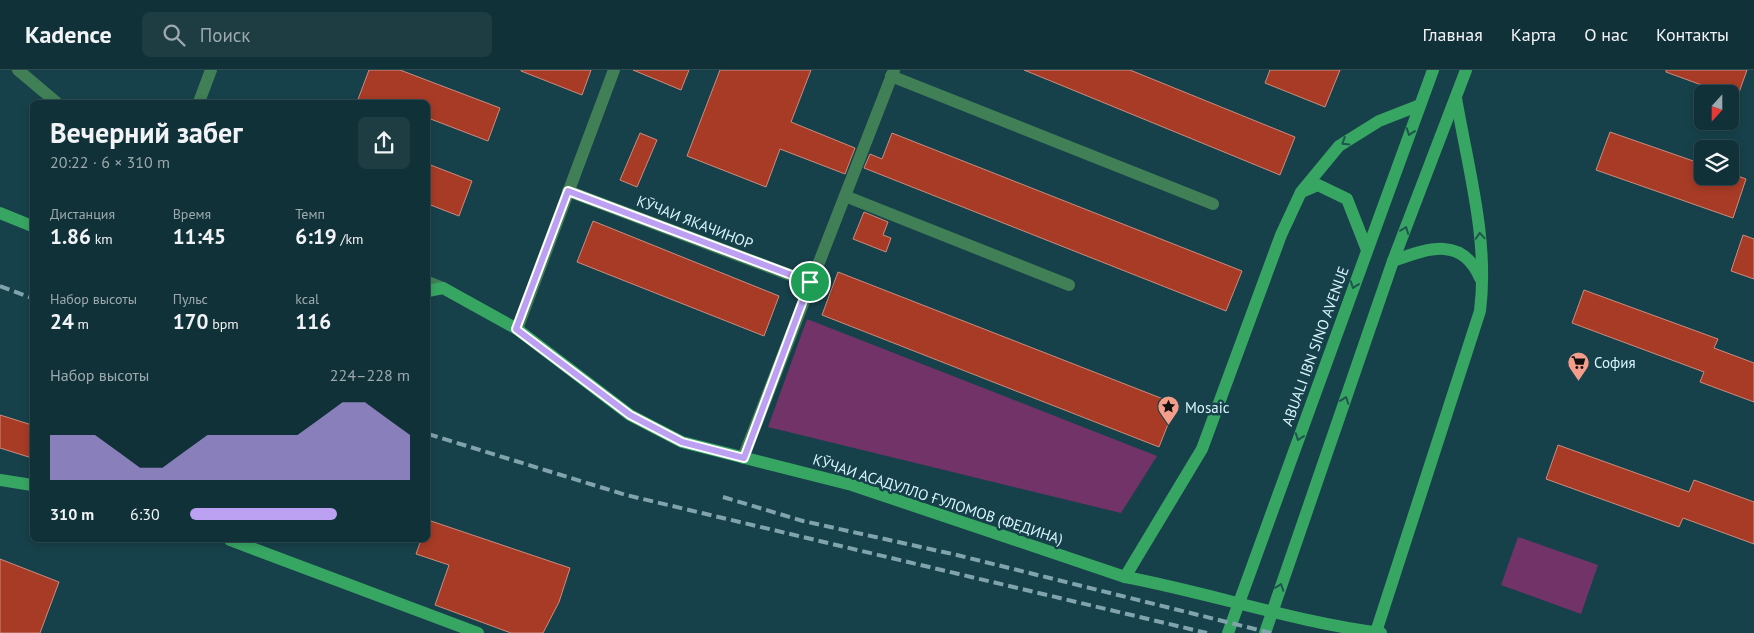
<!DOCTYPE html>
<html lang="ru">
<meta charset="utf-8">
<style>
:root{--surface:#113138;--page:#1e3d43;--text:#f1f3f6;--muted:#9ca9ae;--line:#304c53;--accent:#bca0f2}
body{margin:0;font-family:"PT Sans",sans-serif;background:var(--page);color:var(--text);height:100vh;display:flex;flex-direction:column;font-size:19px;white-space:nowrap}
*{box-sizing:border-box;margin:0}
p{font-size:16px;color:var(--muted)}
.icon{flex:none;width:28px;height:28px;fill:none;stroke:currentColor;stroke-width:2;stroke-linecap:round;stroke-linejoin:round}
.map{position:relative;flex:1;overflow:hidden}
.details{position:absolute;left:30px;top:30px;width:400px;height:442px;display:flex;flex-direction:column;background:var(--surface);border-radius:8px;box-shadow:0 2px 8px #0003,0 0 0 1px var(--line)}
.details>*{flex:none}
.needle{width:32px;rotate:201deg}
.tools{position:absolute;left:1694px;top:15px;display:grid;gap:10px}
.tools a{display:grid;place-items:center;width:45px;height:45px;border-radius:8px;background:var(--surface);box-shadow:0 2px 8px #0003,0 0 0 1px var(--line);font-size:25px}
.pin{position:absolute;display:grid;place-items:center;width:42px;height:42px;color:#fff;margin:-21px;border:2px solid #fff;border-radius:50%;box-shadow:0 1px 5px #0007}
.round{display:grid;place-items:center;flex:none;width:52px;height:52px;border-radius:8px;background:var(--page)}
.headline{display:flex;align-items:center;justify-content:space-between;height:85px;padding:0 20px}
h1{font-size:28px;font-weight:700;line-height:38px}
.figures{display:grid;grid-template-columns:repeat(3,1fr);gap:8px;height:85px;padding:5px 20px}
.figures div{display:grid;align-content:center}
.figures b{font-size:21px;font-weight:700}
.figures small{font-size:14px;font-weight:400}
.figures p{font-size:14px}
.chart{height:140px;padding:10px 20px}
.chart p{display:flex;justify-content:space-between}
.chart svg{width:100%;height:90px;margin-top:5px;fill:var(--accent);opacity:.7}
ul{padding:0 20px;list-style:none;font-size:16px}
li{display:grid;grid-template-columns:80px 60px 1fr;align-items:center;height:38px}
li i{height:12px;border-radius:6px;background:var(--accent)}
header{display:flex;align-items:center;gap:30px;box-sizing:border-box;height:70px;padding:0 25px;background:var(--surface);border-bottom:1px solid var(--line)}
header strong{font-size:24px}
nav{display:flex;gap:28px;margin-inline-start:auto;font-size:18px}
.search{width:350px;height:45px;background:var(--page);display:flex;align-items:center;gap:12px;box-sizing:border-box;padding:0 18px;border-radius:8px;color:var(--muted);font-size:19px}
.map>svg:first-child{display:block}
.green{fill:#713368}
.building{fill:#a73b26;stroke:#cb8c7e}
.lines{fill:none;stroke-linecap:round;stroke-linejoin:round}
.street{stroke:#418056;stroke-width:12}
.secondary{stroke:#38a663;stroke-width:12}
.rail{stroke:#81a4ac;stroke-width:4;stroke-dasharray:10 5;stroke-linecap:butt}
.oneway{stroke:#1e554f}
.route-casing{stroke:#fff;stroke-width:10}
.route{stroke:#bca0f2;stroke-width:6}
.labels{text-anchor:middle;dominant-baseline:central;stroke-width:5;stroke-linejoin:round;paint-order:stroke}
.street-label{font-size:15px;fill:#d8f5fc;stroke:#17414a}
.poi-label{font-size:15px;fill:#d8f5fc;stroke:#17414a;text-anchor:start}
</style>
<header>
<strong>Kadence</strong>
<div class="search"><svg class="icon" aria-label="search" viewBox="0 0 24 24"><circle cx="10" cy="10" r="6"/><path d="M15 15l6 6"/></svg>Поиск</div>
<nav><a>Главная</a><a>Карта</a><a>О нас</a><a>Контакты</a></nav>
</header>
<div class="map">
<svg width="1754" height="563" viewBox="0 0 1754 563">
<rect width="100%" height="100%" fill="#17414a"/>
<!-- green -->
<g class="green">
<polygon points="807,249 1157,386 1121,443 768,357"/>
<polygon points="1518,467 1598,495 1581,544 1501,515"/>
</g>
<!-- building -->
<g class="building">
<polygon points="369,0 400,0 500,38 488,71 428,48 428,32 357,32"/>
<polygon points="521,0 591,0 582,25 521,1"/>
<polygon points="633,0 689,0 681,20"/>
<polygon points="720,0 811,0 791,52 855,78 845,104 780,79 766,117 687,86"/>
<polygon points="1024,0 1130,0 1295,67 1280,105"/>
<polygon points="1270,0 1340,0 1325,37 1265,13"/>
<polygon points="1666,0 1747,0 1737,28 1666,2"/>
<polygon points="1610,62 1702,94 1702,106 1730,106 1730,103 1746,109 1733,148 1596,100"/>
<polygon points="640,63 657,70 637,117 620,110"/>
<polygon points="892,63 1242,201 1226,241 864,98 870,84 882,89"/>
<polygon points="428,94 472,111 459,146 428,134"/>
<polygon points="864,142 888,152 883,165 891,168 886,182 853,169"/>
<polygon points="593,151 779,226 764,266 577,192"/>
<polygon points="1743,165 1754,169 1754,209 1731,201"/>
<polygon points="838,202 1176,334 1159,377 822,245"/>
<polygon points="1584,220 1718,269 1714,278 1754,293 1754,332 1700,312 1704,302 1572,253"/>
<polygon points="0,345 32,355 32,388 0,378"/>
<polygon points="1558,375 1689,422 1694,410 1754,432 1754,474 1683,448 1679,457 1546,409"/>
<polygon points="428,450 570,498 559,532 543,563 511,563 435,535 449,495 416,484 421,470 428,470"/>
<polygon points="0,489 59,512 40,563 0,563"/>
</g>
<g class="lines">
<!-- street -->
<g class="street">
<polyline points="18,0 56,32"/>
<polyline points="891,6 1213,134"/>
<polyline points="199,32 211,0"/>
<polyline points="568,121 811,213 894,0"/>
<polyline points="845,126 1069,215"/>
<polyline points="428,212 443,218"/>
<polyline points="517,259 614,0"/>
<polyline points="743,388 811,213"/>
</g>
<!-- secondary -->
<g class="secondary">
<polyline points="1304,121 1318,115 1347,129 1367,180"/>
<polyline points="0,143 32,156"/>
<path d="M 1393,191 C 1427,179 1462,165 1480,208"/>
<path d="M 428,221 L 443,218 L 517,259 L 630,345 L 682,372 L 852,415 L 1125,507 C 1211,523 1294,552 1381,563"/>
<polyline points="0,410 32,415"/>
<polyline points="230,470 478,563"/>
<polyline points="1125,507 1202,379 1281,165 1301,122 1339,76 1379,51 1420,35"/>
<path d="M 1376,562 L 1480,241 C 1489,170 1468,98 1456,28"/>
<polyline points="1228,563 1433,0"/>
<polyline points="1265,563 1393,191 1466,0"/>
</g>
<!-- rail -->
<g class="rail">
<polyline points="0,216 32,228"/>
<polyline points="428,364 626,425 1207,563"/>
<polyline points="723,427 803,451 957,485 1271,563"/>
</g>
</g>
<!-- one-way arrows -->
<defs><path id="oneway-chevron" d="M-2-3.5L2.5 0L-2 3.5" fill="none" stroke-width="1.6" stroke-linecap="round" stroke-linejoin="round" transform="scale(1.25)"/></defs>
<g class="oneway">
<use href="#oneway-chevron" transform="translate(1410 62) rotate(110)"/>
<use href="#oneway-chevron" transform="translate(1345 72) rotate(148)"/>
<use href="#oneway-chevron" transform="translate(1405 160) rotate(-69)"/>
<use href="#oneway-chevron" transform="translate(1480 166) rotate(-94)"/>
<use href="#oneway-chevron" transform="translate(1354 215) rotate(110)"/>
<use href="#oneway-chevron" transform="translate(1345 330) rotate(-71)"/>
<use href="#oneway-chevron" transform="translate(1299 367) rotate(110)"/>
<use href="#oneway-chevron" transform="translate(1280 517) rotate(-71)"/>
</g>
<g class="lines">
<defs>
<polygon id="route" points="568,121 810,212 744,388 682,372 630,345 516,259"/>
</defs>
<!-- route casing -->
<use href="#route" class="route-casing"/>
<!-- route -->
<use href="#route" class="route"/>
</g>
<!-- icons -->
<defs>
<symbol id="supermarket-pin" viewBox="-11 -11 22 30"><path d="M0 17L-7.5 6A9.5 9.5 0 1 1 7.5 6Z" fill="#f49d8a" stroke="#17414a"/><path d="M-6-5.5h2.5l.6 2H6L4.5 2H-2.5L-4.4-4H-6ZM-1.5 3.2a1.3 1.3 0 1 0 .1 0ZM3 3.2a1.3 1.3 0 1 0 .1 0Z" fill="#111"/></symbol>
<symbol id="sight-pin" viewBox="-11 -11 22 30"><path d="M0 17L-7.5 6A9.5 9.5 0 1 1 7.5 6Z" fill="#f49d8a" stroke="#17414a"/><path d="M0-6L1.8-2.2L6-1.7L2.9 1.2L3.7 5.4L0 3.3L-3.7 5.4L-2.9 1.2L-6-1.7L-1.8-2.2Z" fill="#111"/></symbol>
</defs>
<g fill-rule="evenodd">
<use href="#supermarket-pin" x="1566" y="280" width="25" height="34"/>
<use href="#sight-pin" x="1156" y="324" width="25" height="34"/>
</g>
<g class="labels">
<!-- street labels -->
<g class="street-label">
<text transform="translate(695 152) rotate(21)">КӮЧАИ ЯКАЧИНОР</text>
<text transform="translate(1315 276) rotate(-70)">ABUALI IBN SINO AVENUE</text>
<text transform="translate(938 429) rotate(18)">КӮЧАИ АСАДУЛЛО ҒУЛОМОВ (ФЕДИНА)</text>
</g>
<!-- poi labels -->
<g class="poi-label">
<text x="1594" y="292">София</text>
<text x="1185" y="337">Mosaic</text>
</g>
</g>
</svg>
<div class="tools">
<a><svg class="needle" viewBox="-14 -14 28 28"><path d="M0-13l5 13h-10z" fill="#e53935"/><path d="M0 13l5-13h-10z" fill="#9ca9ae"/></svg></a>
<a><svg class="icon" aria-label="layers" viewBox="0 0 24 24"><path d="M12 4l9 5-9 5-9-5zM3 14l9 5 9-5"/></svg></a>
</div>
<div class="pin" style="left:810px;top:212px;background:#1e9e55"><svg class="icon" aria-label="arrive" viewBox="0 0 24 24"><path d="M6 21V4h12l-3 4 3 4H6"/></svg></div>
<section class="details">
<div class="headline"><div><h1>Вечерний забег</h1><p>20:22 · 6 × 310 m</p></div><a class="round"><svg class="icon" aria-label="share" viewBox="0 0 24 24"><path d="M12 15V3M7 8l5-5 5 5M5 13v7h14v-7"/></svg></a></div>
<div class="figures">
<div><p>Дистанция</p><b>1.86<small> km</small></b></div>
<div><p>Время</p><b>11:45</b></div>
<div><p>Темп</p><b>6:19<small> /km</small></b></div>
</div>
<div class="figures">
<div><p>Набор высоты</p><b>24<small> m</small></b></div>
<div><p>Пульс</p><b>170<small> bpm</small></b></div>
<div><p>kcal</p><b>116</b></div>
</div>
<div class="chart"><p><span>Набор высоты</span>224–228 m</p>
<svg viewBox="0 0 160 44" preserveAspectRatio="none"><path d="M0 44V22L10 22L20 22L30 30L40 38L50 38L60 30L70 22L80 22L90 22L100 22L110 22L120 14L130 6L140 6L150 14L160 22V44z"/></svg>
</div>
<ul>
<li><b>310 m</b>6:30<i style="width:67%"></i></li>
</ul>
</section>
</div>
